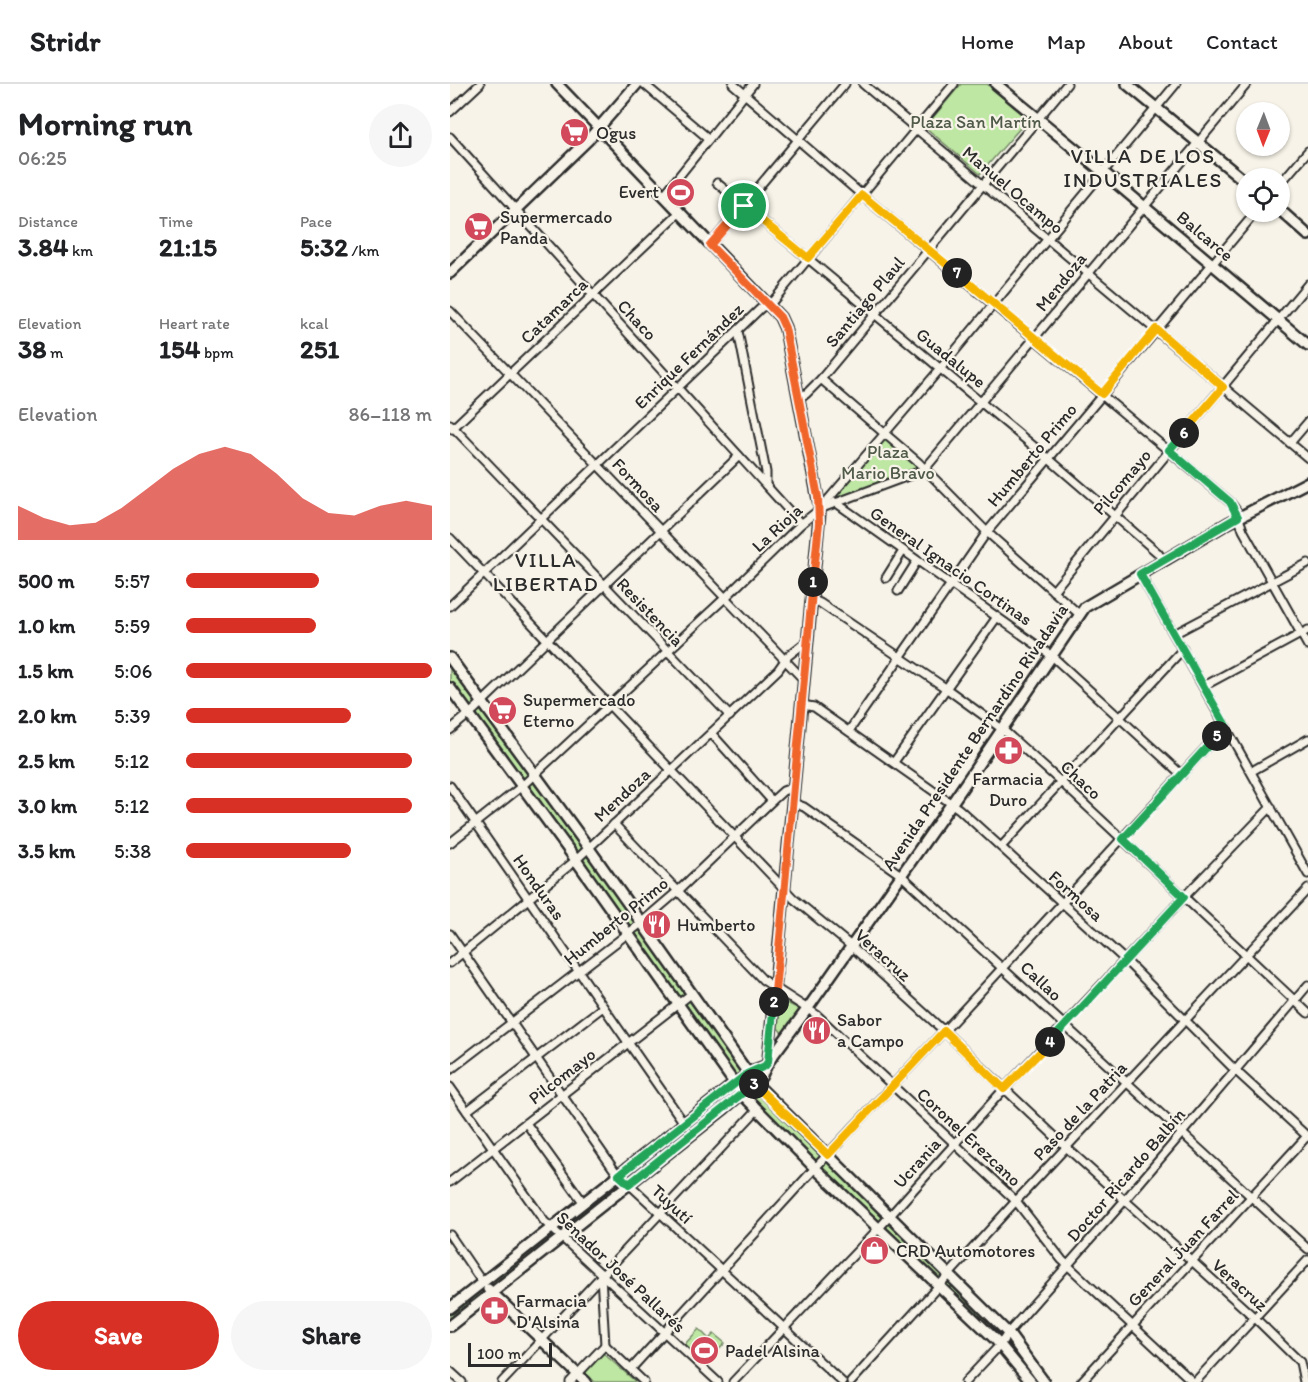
<!DOCTYPE html>
<meta charset="utf-8">
<style>
:root{--surface:#fff;--page:#f6f6f6;--text:#202124;--muted:#757577;--line:#e0e0e0;--accent:#d93025}
body{margin:0;font-family:Itim,sans-serif;background:var(--page);color:var(--text);height:100vh;display:flex;flex-direction:column;font-size:22px;white-space:nowrap}
*{box-sizing:border-box;margin:0}
p{font-size:20px;color:var(--muted)}
.icon{flex:none;width:33px;height:33px;fill:none;stroke:currentColor;stroke-width:2;stroke-linecap:round;stroke-linejoin:round}
.map{position:relative;flex:1;overflow:hidden}
.panel{display:flex;flex-direction:column;background:var(--surface);width:450px}
.panel>*{flex:none}
.needle{width:39px;rotate:181deg}
.tools{position:absolute;left:786px;top:18px;display:grid;gap:12px}
.tools a{display:grid;place-items:center;width:54px;height:54px;border-radius:50%;background:var(--surface);box-shadow:0 2px 4px #0004;font-size:30px}
.scale{position:absolute;left:18px;bottom:15px;width:84px;box-sizing:border-box;padding-left:6px;border:3px solid #2b2b2b;border-top:0;font-size:16px;line-height:21px;white-space:nowrap;color:#2b2b2b;-webkit-text-stroke:4px #f7f3e8;paint-order:stroke}
.pin{position:absolute;display:grid;place-items:center;width:51px;height:51px;color:#fff;margin:-26px;border:3px solid #fff;border-radius:50%;box-shadow:0 2px 6px #0007}
.km{position:absolute;width:30px;height:30px;margin:-15px;border-radius:50%;background:#222;color:#fff;font-size:16px;line-height:30px;text-align:center}
.round{display:grid;place-items:center;flex:none;width:63px;height:63px;border-radius:32px;background:var(--page)}
.head{display:flex;align-items:center;justify-content:space-between;height:102px;padding:0 18px}
h1{font-size:33px;font-weight:700;line-height:45px}
.figures{display:grid;grid-template-columns:repeat(3,1fr);gap:9px;height:102px;padding:6px 18px}
.figures div{display:grid;align-content:center}
.figures b{font-size:26px;font-weight:700}
.figures small{font-size:16px;font-weight:400}
.figures p{font-size:16px}
.chart{height:168px;padding:12px 18px}
.chart p{display:flex;justify-content:space-between}
.chart svg{width:100%;height:108px;margin-top:6px;fill:var(--accent);opacity:.7}
.primary-button{display:flex;gap:12px;margin-top:auto;padding:12px 18px}
.primary-button a{flex:1;height:69px;border-radius:36px;background:var(--accent);color:#fff;font-size:24px;font-weight:700;line-height:69px;text-align:center}
.primary-button a+a{background:var(--page);color:var(--text)}
ul{padding:0 18px;list-style:none;font-size:20px}
li{display:grid;grid-template-columns:96px 72px 1fr;align-items:center;height:45px}
li i{height:15px;border-radius:8px;background:var(--accent)}
header{display:flex;align-items:center;gap:36px;box-sizing:border-box;height:84px;padding:0 30px;background:var(--surface);border-bottom:2px solid var(--line)}
header strong{font-size:28px}
nav{display:flex;gap:33px;margin-inline-start:auto;font-size:21px}
main{display:flex;flex:1;min-height:0}
.map>svg:first-child{display:block}
.green{fill:#bee7a3;stroke:#748967;stroke-width:1.5}
.lines{fill:none;stroke-linecap:round;stroke-linejoin:round}
.street-casing{stroke:#2b2b2b;stroke-width:11}
.secondary-casing{stroke:#2b2b2b;stroke-width:14}
.street{stroke:#f7f3e8;stroke-width:7}
.secondary{stroke:#f7f3e8;stroke-width:9}
.split-1-casing{stroke:#fff;stroke-width:12}
.split-2-casing{stroke:#fff;stroke-width:12}
.split-3-casing{stroke:#fff;stroke-width:12}
.split-4-casing{stroke:#fff;stroke-width:12}
.split-5-casing{stroke:#fff;stroke-width:12}
.split-6-casing{stroke:#fff;stroke-width:12}
.split-7-casing{stroke:#fff;stroke-width:12}
.split-8-casing{stroke:#fff;stroke-width:12}
.split-1{stroke:#f0652b;stroke-width:8}
.split-2{stroke:#f0652b;stroke-width:8}
.split-3{stroke:#22a559;stroke-width:8}
.split-4{stroke:#f5b400;stroke-width:8}
.split-5{stroke:#22a559;stroke-width:8}
.split-6{stroke:#22a559;stroke-width:8}
.split-7{stroke:#f5b400;stroke-width:8}
.split-8{stroke:#f5b400;stroke-width:8}
.labels{text-anchor:middle;dominant-baseline:central;stroke-width:4.5;stroke-linejoin:round;paint-order:stroke}
.park-label{font-size:18px;fill:#505a49;stroke:#f7f3e8}
.poi-label{font-size:18px;fill:#2b2b2b;stroke:#f7f3e8;text-anchor:start}
.street-label{font-size:18px;fill:#2b2b2b;stroke:#f7f3e8}
.quarter-label{font-size:21px;letter-spacing:1.5px;fill:#2b2b2b;stroke:#f7f3e8}
</style>
<header>
<strong>Stridr</strong>
<nav><a>Home</a><a>Map</a><a>About</a><a>Contact</a></nav>
</header>
<main>
<section class="panel">
<div class="head"><div><h1>Morning run</h1><p>06:25</p></div><a class="round"><svg class="icon" aria-label="share" viewBox="0 0 24 24"><path d="M12 15V3M7 8l5-5 5 5M5 13v7h14v-7"/></svg></a></div>
<div class="figures">
<div><p>Distance</p><b>3.84<small> km</small></b></div>
<div><p>Time</p><b>21:15</b></div>
<div><p>Pace</p><b>5:32<small> /km</small></b></div>
</div>
<div class="figures">
<div><p>Elevation</p><b>38<small> m</small></b></div>
<div><p>Heart rate</p><b>154<small> bpm</small></b></div>
<div><p>kcal</p><b>251</b></div>
</div>
<div class="chart"><p><span>Elevation</span>86–118 m</p>
<svg viewBox="0 0 160 44" preserveAspectRatio="none"><path d="M0 44V30L10 35L20 38L30 37L40 31L50 23L60 15L70 9L80 6L90 9L100 17L110 27L120 33L130 34L140 30L150 28L160 30V44z"/></svg>
</div>
<ul>
<li><b>500 m</b>5:57<i style="width:54%"></i></li>
<li><b>1.0 km</b>5:59<i style="width:53%"></i></li>
<li><b>1.5 km</b>5:06<i style="width:100%"></i></li>
<li><b>2.0 km</b>5:39<i style="width:67%"></i></li>
<li><b>2.5 km</b>5:12<i style="width:92%"></i></li>
<li><b>3.0 km</b>5:12<i style="width:92%"></i></li>
<li><b>3.5 km</b>5:38<i style="width:67%"></i></li>
</ul>
<div class="primary-button"><a>Save</a><a>Share</a></div>
</section>
<div class="map">
<svg width="858" height="1298" viewBox="0 0 858 1298">
<rect width="100%" height="100%" fill="#f7f3e8"/>
<filter id="ink" filterUnits="userSpaceOnUse"><feTurbulence type="fractalNoise" baseFrequency=".0167" numOctaves="2"/><feDisplacementMap in="SourceGraphic" scale="12" xChannelSelector="R" yChannelSelector="G"/><feConvolveMatrix kernelMatrix="1 2 1 2 8 2 1 2 1" color-interpolation-filters="sRGB"/></filter>
<g filter="url(#ink)">
<!-- green -->
<g class="green">
<polygon points="511,0 537,0 578,35 530,90 475,43"/>
<polygon points="436,349 474,386 370,425"/>
<polygon points="0,574 297,990 284,1000 0,604"/>
<polygon points="331,916 351,926 337,947 332,949 328,944"/>
<polygon points="305,999 558,1249 594,1298 581,1298 555,1266 292,1010"/>
<polygon points="284,1006 286,1009 182,1094 178,1092 178,1088 281,1007"/>
<polygon points="166,1097 172,1098 172,1101 111,1147 110,1141"/>
<polygon points="100,1149 103,1151 104,1154 47,1200 43,1199 43,1195"/>
<polygon points="28,1207 32,1212 0,1238 0,1228"/>
<polygon points="249,1245 259,1255 264,1250 275,1259 255,1281 234,1261"/>
<polygon points="153,1269 186,1298 145,1298 135,1289"/>
</g>
<g class="lines">
<defs>
<g id="street">
<polyline points="194,0 259,55"/>
<polyline points="283,0 412,111 780,418 786,426 793,446 858,562"/>
<polyline points="413,0 858,374"/>
<polyline points="0,28 30,0"/>
<polyline points="0,53 351,440"/>
<polyline points="267,99 599,375 708,469 713,476"/>
<polyline points="830,100 858,67"/>
<polyline points="213,112 303,0"/>
<polyline points="260,161 395,0"/>
<polyline points="0,227 354,596"/>
<polyline points="288,247 316,388 316,401"/>
<polyline points="371,295 469,379 537,448 629,530"/>
<polyline points="348,313 356,310 371,295 617,0"/>
<polyline points="0,340 280,632"/>
<polyline points="2,345 229,129"/>
<polyline points="840,359 858,338"/>
<polyline points="385,418 602,572 732,691"/>
<polyline points="372,424 474,386 797,0"/>
<polyline points="0,454 344,815 401,862 494,947 617,1064 805,1234 850,1278 854,1298"/>
<polyline points="690,490 858,790"/>
<polyline points="436,494 453,467"/>
<polyline points="448,507 467,477"/>
<polyline points="603,507 858,200"/>
<polyline points="361,515 370,519 497,605 552,645 611,698 858,929"/>
<polyline points="0,522 311,224 323,217 504,0"/>
<polyline points="724,550 858,479"/>
<polyline points="754,602 858,546"/>
<polyline points="352,621 364,623 509,725 675,876 786,987 858,1053"/>
<polyline points="0,646 25,625 289,372"/>
<polyline points="399,647 537,448 806,128"/>
<polyline points="261,649 322,717"/>
<polyline points="444,678 547,533"/>
<polyline points="802,687 858,655"/>
<polyline points="0,702 234,1039"/>
<polyline points="343,719 354,723 451,791 858,1165"/>
<polyline points="164,740 313,896 367,931 566,1117 612,1176 743,1298"/>
<polyline points="0,759 72,702 276,513 351,440 370,425 490,285 726,0"/>
<polyline points="551,763 733,565"/>
<polyline points="0,850 165,1087 392,1298"/>
<polyline points="0,879 126,776 328,586 338,572 357,557"/>
<polyline points="0,986 185,844 228,807 322,717 333,707 344,703"/>
<polyline points="0,1003 94,1137 268,1298"/>
<polyline points="17,1027 153,923"/>
<polyline points="76,1039 133,1118"/>
<polyline points="0,1098 241,910"/>
<polyline points="0,1151 32,1198"/>
<polyline points="151,1191 155,1261"/>
<polyline points="155,1261 194,1298"/>
<polyline points="181,1285 365,1084 494,947 776,642"/>
<polyline points="0,1287 12,1298"/>
<polyline points="52,1298 307,1026"/>
<polyline points="120,1298 155,1261"/>
<polyline points="283,1298 429,1144 554,1005 734,813 821,723"/>
<polyline points="401,1298 566,1117 858,805"/>
<polyline points="515,1298 550,1261 558,1249 675,1116 858,901"/>
<polyline points="631,1298 858,1051"/>
<polyline points="745,1298 858,1176"/>
</g>
<g id="secondary">
<polyline points="107,0 330,233 335,244 370,425 318,978"/>
<polyline points="546,0 653,88 858,261"/>
<polyline points="677,0 796,98"/>
<polyline points="830,126 858,151"/>
<polyline points="0,189 138,56 187,0"/>
<polyline points="0,574 138,763 305,999 558,1249 594,1298"/>
<polyline points="0,604 126,776 292,1010 365,1084 546,1256 581,1298"/>
<polyline points="38,1205 136,1298"/>
<polyline points="0,1224 284,1000 304,986 315,982"/>
<polyline points="0,1242 275,1024 311,993 318,978 358,924 502,719 635,523 778,439 858,398"/>
</g>
</defs>
<!-- street casing -->
<use href="#street" class="street-casing"/>
<!-- secondary casing -->
<use href="#secondary" class="secondary-casing"/>
<!-- street -->
<use href="#street" class="street"/>
<!-- secondary -->
<use href="#secondary" class="secondary"/>
</g>
</g>
<g class="lines" filter="url(#ink)">
<defs>
<polyline id="split-1" points="294,122 260,161 330,233 335,244 368,413 369,439 363,498"/>
<polyline id="split-2" points="324,918 363,498"/>
<polyline id="split-3" points="304,1000 179,1100 169,1091 297,990 315,982 318,978 324,918"/>
<polyline id="split-4" points="304,1000 378,1071 494,947 554,1005 600,958"/>
<polyline id="split-5" points="600,958 734,813 673,755 767,652"/>
<polyline id="split-6" points="734,349 719,366 780,418 788,433 690,490 776,642 767,652"/>
<polyline id="split-7" points="507,189 652,310 706,245 773,303 734,349"/>
<polyline id="split-8" points="294,122 358,174 412,111 507,189"/>
</defs>
<!-- split-1 casing -->
<use href="#split-1" class="split-1-casing"/>
<!-- split-2 casing -->
<use href="#split-2" class="split-2-casing"/>
<!-- split-3 casing -->
<use href="#split-3" class="split-3-casing"/>
<!-- split-4 casing -->
<use href="#split-4" class="split-4-casing"/>
<!-- split-5 casing -->
<use href="#split-5" class="split-5-casing"/>
<!-- split-6 casing -->
<use href="#split-6" class="split-6-casing"/>
<!-- split-7 casing -->
<use href="#split-7" class="split-7-casing"/>
<!-- split-8 casing -->
<use href="#split-8" class="split-8-casing"/>
<!-- split-1 -->
<use href="#split-1" class="split-1"/>
<!-- split-2 -->
<use href="#split-2" class="split-2"/>
<!-- split-3 -->
<use href="#split-3" class="split-3"/>
<!-- split-4 -->
<use href="#split-4" class="split-4"/>
<!-- split-5 -->
<use href="#split-5" class="split-5"/>
<!-- split-6 -->
<use href="#split-6" class="split-6"/>
<!-- split-7 -->
<use href="#split-7" class="split-7"/>
<!-- split-8 -->
<use href="#split-8" class="split-8"/>
</g>
<!-- icons -->
<defs>
<symbol id="supermarket-disc" viewBox="-11 -11 22 22"><circle r="9.5" fill="#d1495b" stroke="#f7f3e8"/><path d="M-6-5.5h2.5l.6 2H6L4.5 2H-2.5L-4.4-4H-6ZM-1.5 3.2a1.3 1.3 0 1 0 .1 0ZM3 3.2a1.3 1.3 0 1 0 .1 0Z" fill="#fff"/></symbol>
<symbol id="stadium-disc" viewBox="-11 -11 22 22"><circle r="9.5" fill="#d1495b" stroke="#f7f3e8"/><path d="M0-5a6.5 5 0 1 0 0 10a6.5 5 0 1 0 0-10ZM-3.5-1.8h7v3.6h-7Z" fill="#fff"/></symbol>
<symbol id="pharmacy-disc" viewBox="-11 -11 22 22"><circle r="9.5" fill="#d1495b" stroke="#f7f3e8"/><path d="M-2-6h4v4h4v4h-4v4h-4v-4h-4v-4h4Z" fill="#fff"/></symbol>
<symbol id="restaurant-disc" viewBox="-11 -11 22 22"><circle r="9.5" fill="#d1495b" stroke="#f7f3e8"/><path d="M-5-6h1v4h1v-4h1v4h1v-4h1v5L-1.5 .5V6h-2V.5L-5-1ZM5-6V6H3V1.5H1.5Q1.5-4 5-6Z" fill="#fff"/></symbol>
<symbol id="shop-disc" viewBox="-11 -11 22 22"><circle r="9.5" fill="#d1495b" stroke="#f7f3e8"/><path d="M-5-2.5h2.3a2.7 3.5 0 0 1 5.4 0H5L5.5 6h-11ZM-1.5-2.5h3a1.5 2.3 0 0 0-3 0Z" fill="#fff"/></symbol>
</defs>
<g fill-rule="evenodd">
<use href="#supermarket-disc" x="108" y="32" width="33" height="33"/>
<use href="#stadium-disc" x="214" y="92" width="33" height="33"/>
<use href="#supermarket-disc" x="12" y="126" width="33" height="33"/>
<use href="#supermarket-disc" x="36" y="610" width="33" height="33"/>
<use href="#pharmacy-disc" x="542" y="650" width="33" height="33"/>
<use href="#restaurant-disc" x="190" y="824" width="33" height="33"/>
<use href="#restaurant-disc" x="350" y="930" width="33" height="33"/>
<use href="#shop-disc" x="408" y="1150" width="33" height="33"/>
<use href="#pharmacy-disc" x="28" y="1210" width="33" height="33"/>
<use href="#stadium-disc" x="238" y="1250" width="33" height="33"/>
</g>
<g class="labels">
<!-- park labels -->
<g class="park-label">
<text x="526" y="38">Plaza San Martín</text>
<text x="438" y="368">Plaza<tspan x="438" dy="21">Mario Bravo</tspan></text>
</g>
<!-- poi labels -->
<g class="poi-label">
<text x="146" y="49">Ogus</text>
<text x="209" y="108" text-anchor="end">Evert</text>
<text x="50" y="133">Supermercado<tspan x="50" dy="21">Panda</tspan></text>
<text x="73" y="616">Supermercado<tspan x="73" dy="21">Eterno</tspan></text>
<text x="558" y="695" text-anchor="middle">Farmacia<tspan x="558" dy="21">Duro</tspan></text>
<text x="227" y="841">Humberto</text>
<text x="387" y="936">Sabor<tspan x="387" dy="21">a Campo</tspan></text>
<text x="446" y="1167">CRD Automotores</text>
<text x="66" y="1217">Farmacia<tspan x="66" dy="21">D'Alsina</tspan></text>
<text x="275" y="1267">Padel Alsina</text>
</g>
<!-- street labels -->
<g class="street-label">
<text transform="translate(563 106) rotate(40)">Manuel Ocampo</text>
<text transform="translate(755 152) rotate(40)">Balcarce</text>
<text transform="translate(611 198) rotate(-51)">Mendoza</text>
<text transform="translate(415 218) rotate(-50)">Santiago Plaul</text>
<text transform="translate(104 227) rotate(-44)">Catamarca</text>
<text transform="translate(187 236) rotate(47)">Chaco</text>
<text transform="translate(239 272) rotate(-44)">Enrique Fernández</text>
<text transform="translate(501 274) rotate(39)">Guadalupe</text>
<text transform="translate(582 371) rotate(-50)">Humberto Primo</text>
<text transform="translate(672 398) rotate(-50)">Pilcomayo</text>
<text transform="translate(188 401) rotate(47)">Formosa</text>
<text transform="translate(327 444) rotate(-43)">La Rioja</text>
<text transform="translate(501 482) rotate(35)">General Ignacio Cortinas</text>
<text transform="translate(200 528) rotate(46)">Resistencia</text>
<text transform="translate(525 653) rotate(-56)">Avenida Presidente Bernardino Rivadavia</text>
<text transform="translate(631 696) rotate(43)">Chaco</text>
<text transform="translate(172 711) rotate(-43)">Mendoza</text>
<text transform="translate(89 803) rotate(55)">Honduras</text>
<text transform="translate(626 812) rotate(42)">Formosa</text>
<text transform="translate(166 837) rotate(-39)">Humberto Primo</text>
<text transform="translate(433 871) rotate(42)">Veracruz</text>
<text transform="translate(591 897) rotate(43)">Callao</text>
<text transform="translate(112 992) rotate(-38)">Pilcomayo</text>
<text transform="translate(630 1027) rotate(-47)">Paso de la Patria</text>
<text transform="translate(519 1053) rotate(43)">Coronel Erezcano</text>
<text transform="translate(467 1079) rotate(-48)">Ucrania</text>
<text transform="translate(676 1091) rotate(-49)">Doctor Ricardo Balbín</text>
<text transform="translate(222 1120) rotate(43)">Tuyutí</text>
<text transform="translate(733 1164) rotate(-47)">General Juan Farrel</text>
<text transform="translate(171 1188) rotate(43)">Senador José Pallarés</text>
<text transform="translate(790 1201) rotate(42)">Veracruz</text>
</g>
<!-- quarter labels -->
<g class="quarter-label">
<text x="693" y="71">VILLA DE LOS<tspan x="693" dy="24">INDUSTRIALES</tspan></text>
<text x="96" y="475">VILLA<tspan x="96" dy="24">LIBERTAD</tspan></text>
</g>
</g>
</svg>
<div class="tools">
<a><svg class="needle" viewBox="-14 -14 28 28"><path d="M0-13l5 13h-10z" fill="#e53935"/><path d="M0 13l5-13h-10z" fill="#757577"/></svg></a>
<a><svg class="icon" aria-label="locate" viewBox="0 0 24 24"><circle cx="12" cy="12" r="6"/><path d="M12 2v4M12 18v4M2 12h4M18 12h4"/></svg></a>
</div>
<div class="scale">100 m</div>
<div class="pin" style="left:294px;top:122px;background:#1e9e55"><svg class="icon" aria-label="arrive" viewBox="0 0 24 24"><path d="M6 21V4h12l-3 4 3 4H6"/></svg></div>
<b class="km" style="left:363px;top:498px">1</b>
<b class="km" style="left:324px;top:918px">2</b>
<b class="km" style="left:304px;top:1000px">3</b>
<b class="km" style="left:600px;top:958px">4</b>
<b class="km" style="left:767px;top:652px">5</b>
<b class="km" style="left:734px;top:349px">6</b>
<b class="km" style="left:507px;top:189px">7</b>
</div>
</main>
